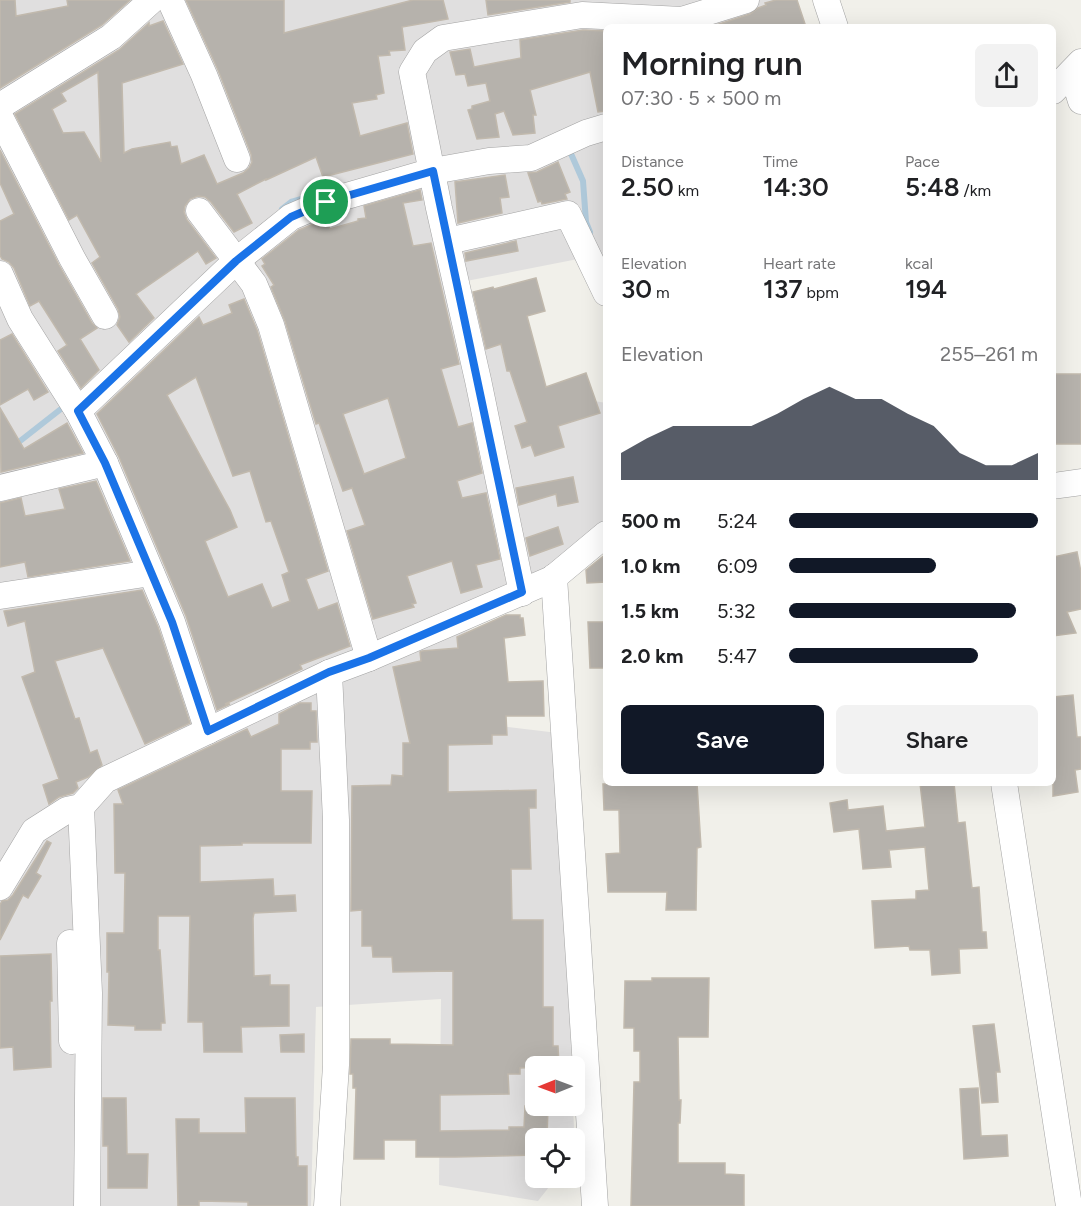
<!DOCTYPE html>
<meta charset="utf-8">
<style>
:root{--surface:#fff;--page:#f2f2f2;--text:#202124;--muted:#757577;--accent:#111827}
body{margin:0;font-family:Figtree,sans-serif;background:var(--page);color:var(--text);height:100vh;display:flex;flex-direction:column;font-size:22px;white-space:nowrap}
*{box-sizing:border-box;margin:0}
p{font-size:20px;color:var(--muted)}
.icon{flex:none;width:33px;height:33px;fill:none;stroke:currentColor;stroke-width:2;stroke-linecap:round;stroke-linejoin:round}
.map{position:relative;flex:1;overflow:hidden}
.details{position:absolute;left:603px;top:24px;width:453px;height:762px;display:flex;flex-direction:column;background:var(--surface);border-radius:9px;box-shadow:0 6px 24px #0002}
.details>*{flex:none}
.needle{width:39px;rotate:269deg}
.controls{position:absolute;left:525px;top:1056px;display:grid;gap:12px}
.controls a{display:grid;place-items:center;width:60px;height:60px;border-radius:9px;background:var(--surface);box-shadow:0 6px 24px #0002;font-size:30px}
.pin{position:absolute;display:grid;place-items:center;width:51px;height:51px;color:#fff;margin:-26px;border:3px solid #fff;border-radius:50%;box-shadow:0 2px 6px #0007}
.round{display:grid;place-items:center;flex:none;width:63px;height:63px;border-radius:9px;background:var(--page)}
.head{display:flex;align-items:center;justify-content:space-between;height:102px;padding:0 18px}
h1{font-size:33px;font-weight:600;line-height:45px}
.stats{display:grid;grid-template-columns:repeat(3,1fr);gap:9px;height:102px;padding:6px 18px}
.stats div{display:grid;align-content:center}
.stats b{font-size:26px;font-weight:600}
.stats small{font-size:16px;font-weight:400}
.stats p{font-size:16px}
.chart{height:168px;padding:12px 18px}
.chart p{display:flex;justify-content:space-between}
.chart svg{width:100%;height:108px;margin-top:6px;fill:var(--accent);opacity:.7}
.button{display:flex;gap:12px;margin-top:auto;padding:12px 18px}
.button a{flex:1;height:69px;border-radius:9px;background:var(--accent);color:#fff;font-size:24px;font-weight:600;line-height:69px;text-align:center}
.button a+a{background:var(--page);color:var(--text)}
ul{padding:0 18px;list-style:none;font-size:20px}
li{display:grid;grid-template-columns:96px 72px 1fr;align-items:center;height:45px}
li i{height:15px;border-radius:8px;background:var(--accent)}
.map>svg:first-child{display:block}
.residential{fill:#e0dfdf}
.lines{fill:none;stroke-linecap:round;stroke-linejoin:round}
.stream{stroke:#afc9da;stroke-width:6}
.building{fill:#b6b2ac;stroke:#c1b9ad;stroke-width:1.5;fill-rule:evenodd}
.minor-casing{stroke:#a3a3a3;stroke-width:27}
.minor{stroke:#fff;stroke-width:26}
.route-casing{stroke:#fff;stroke-width:12}
.route{stroke:#1a73e8;stroke-width:8}
</style>
<div class="map">
<svg width="1081" height="1206" viewBox="0 0 1081 1206">
<rect width="100%" height="100%" fill="#f1f0ea"/>
<!-- residential -->
<polygon class="residential" points="0,0 797,0 805,27 606,27 606,269 583,258 451,284 544,392 606,403 606,547 522,593 465,633 473,723 558,733 572,1066 536,1066 536,1106 573,1106 575,1152 574,1138 536,1138 536,1178 556,1178 538,1201 439,1185 441,999 316,1007 311,1206 0,1206"/>
<g class="lines">
<!-- stream -->
<g class="stream">
<polyline points="568,147 583,181 586,222 590,232"/>
<polyline points="282,209 291,202 305,198"/>
<polyline points="15,445 66,405"/>
</g>
</g>
<!-- building -->
<g class="building">
<polygon points="0,0 15,0 16,16 68,6 67,0 130,0 102,25 0,88"/>
<path d="M 186,0 L 284,0 L 284,33 L 413,0 L 443,0 L 448,19 L 402,27 L 405,50 L 389,51 L 390,55 L 378,56 L 384,93 L 376,95 L 377,99 L 352,103 L 360,136 L 407,123 L 413,154 L 323,177 L 316,157 L 266,180 L 266,179 L 237,194 L 252,223 L 234,232 L 211,202 L 205,197 L 198,196 L 190,199 L 185,206 L 184,212 L 187,220 L 216,258 L 206,264 L 198,251 L 136,294 L 154,318 L 129,342 L 117,325 L 120,317 L 118,309 L 92,263 L 100,257 L 77,215 L 69,220 L 15,114 L 119,50 L 149,23 L 149,26 L 163,21 L 183,64 L 122,83 L 124,153 L 132,149 L 170,142 L 171,147 L 177,146 L 181,164 L 204,155 L 217,184 L 243,173 L 249,168 L 252,162 L 251,154 L 218,70 ZM 98,72 L 99,99 L 101,162 L 84,132 L 63,133 L 52,109 L 66,101 L 61,93 Z"/>
<polygon points="486,0 570,0 570,2 488,15"/>
<polygon points="776,0 797,0 806,27 710,27 750,14 758,8 766,5 765,3"/>
<polygon points="583,30 606,31 606,111 598,112 590,72 530,90 536,115 533,115 535,133 513,135 504,111 495,114 499,137 477,139 468,110 472,109 472,106 490,101 486,83 468,86 465,74 456,75 450,52 470,49 474,67 521,58 520,40"/>
<polygon points="0,150 59,265 92,323 97,328 80,339 99,370 81,388 58,351 67,345 39,301 30,306 14,268 9,262 2,259 0,255 0,221 14,214 0,183"/>
<polygon points="558,162 570,192 565,194 567,199 542,204 541,201 538,202 528,173 537,172"/>
<polygon points="505,175 509,197 500,198 502,213 458,223 455,182"/>
<path d="M 420,190 L 422,200 L 403,203 L 413,246 L 431,243 L 459,364 L 441,369 L 458,427 L 472,423 L 482,473 L 457,481 L 462,498 L 486,493 L 500,559 L 476,565 L 482,587 L 461,593 L 452,561 L 407,576 L 416,603 L 412,604 L 414,607 L 373,619 L 347,531 L 365,525 L 352,488 L 343,491 L 319,423 L 316,424 L 285,321 L 271,287 L 274,285 L 262,266 L 265,264 L 262,259 L 299,230 L 326,219 L 330,229 L 358,221 L 358,219 L 366,218 L 364,206 ZM 388,398 L 406,458 L 364,474 L 343,414 Z"/>
<polygon points="516,241 518,251 466,261 465,253"/>
<polygon points="536,278 545,311 527,316 546,387 586,373 600,413 558,426 564,447 535,456 531,445 522,448 515,426 527,422 510,371 507,371 501,344 486,349 473,292 493,287 494,289"/>
<path d="M 244,299 L 257,330 L 328,571 L 306,579 L 318,610 L 337,603 L 350,646 L 300,665 L 302,669 L 225,704 L 230,704 L 217,710 L 186,616 L 119,457 L 97,414 L 199,317 L 203,325 L 232,313 L 229,305 ZM 196,377 L 233,476 L 250,471 L 266,522 L 271,521 L 289,572 L 282,575 L 290,601 L 272,608 L 262,584 L 228,597 L 205,541 L 237,527 L 230,510 L 167,395 Z"/>
<polygon points="12,334 48,392 34,400 28,389 0,405 0,340"/>
<rect x="1053" y="374" width="28" height="70"/>
<polygon points="0,408 24,449 67,423 83,453 1,472"/>
<polygon points="573,477 578,502 558,506 556,494 519,505 516,488"/>
<polygon points="96,481 130,561 28,577 25,562 0,567 0,503 21,498 25,516 65,509 59,489"/>
<polygon points="558,527 563,544 530,556 526,538"/>
<polygon points="1077,552 1081,572 1081,609 1067,612 1076,633 1053,636 1053,557"/>
<polygon points="606,554 606,582 587,583 586,570"/>
<polygon points="142,590 158,627 190,723 145,744 103,648 55,661 75,719 79,718 90,753 97,750 102,765 88,777 76,782 78,788 73,793 59,797 49,804 43,785 59,779 22,677 35,672 25,621 8,626 4,611"/>
<polygon points="506,615 520,615 520,618 523,618 525,635 504,638 508,682 543,681 544,716 506,716 507,735 492,735 492,744 448,745 448,792 536,790 536,808 529,808 531,869 511,869 512,920 543,920 543,1007 553,1007 553,1046 558,1046 559,1066 520,1068 520,1074 508,1074 509,1094 440,1095 440,1131 509,1130 509,1127 524,1127 525,1106 548,1106 547,1138 536,1138 536,1155 455,1157 416,1157 416,1140 384,1140 384,1159 354,1159 356,1088 353,1088 353,1074 350,1074 351,1039 390,1039 390,1044 453,1045 453,971 393,972 392,957 373,957 372,946 362,946 362,910 351,911 352,786 391,785 392,775 403,776 403,743 410,743 393,667 421,661 420,652 422,651 458,648 457,637"/>
<polygon points="588,622 606,622 606,668 590,668"/>
<polygon points="1073,695 1077,737 1081,737 1081,769 1075,770 1078,792 1053,796 1053,697"/>
<polygon points="300,703 311,703 311,711 316,711 317,742 310,742 310,749 281,749 281,791 312,791 311,843 242,843 242,845 200,846 200,882 273,879 274,896 295,895 296,911 254,913 253,918 254,976 270,975 270,985 289,985 289,1026 241,1027 242,1052 204,1052 203,1022 188,1022 190,916 158,916 158,950 160,950 165,1023 161,1023 161,1030 135,1030 135,1026 108,1025 109,972 107,972 107,933 124,933 125,873 115,873 114,804 123,804 118,790 247,729 251,737 279,724 279,714"/>
<polygon points="697,783 701,847 697,848 696,910 666,910 667,892 608,892 606,854 620,853 619,810 604,810 603,784"/>
<polygon points="920,783 954,783 958,823 965,822 972,888 979,887 982,932 986,932 987,948 959,949 960,973 932,975 930,950 910,950 909,946 875,948 872,901 916,899 916,891 929,890 925,847 889,850 891,867 863,869 859,829 834,832 830,803 847,800 848,810 883,806 886,831 925,827"/>
<polygon points="47,841 51,843 36,873 41,876 28,898 23,895 0,940 0,905 2,901 8,900 13,895"/>
<polygon points="51,954 52,1001 50,1001 51,1067 14,1070 13,1047 0,1048 0,956"/>
<polygon points="652,978 709,978 708,1037 678,1037 679,1100 681,1100 680,1123 678,1123 678,1163 725,1163 725,1174 744,1175 744,1206 631,1206 634,1082 640,1082 640,1051 634,1051 634,1028 624,1028 625,981 652,981"/>
<polygon points="994,1024 1000,1072 996,1072 998,1102 982,1103 973,1026"/>
<polygon points="304,1034 304,1052 281,1052 280,1035"/>
<polygon points="978,1088 981,1136 1007,1135 1008,1156 964,1159 960,1089"/>
<polygon points="103,1098 126,1098 127,1154 148,1154 147,1188 108,1188 108,1146 103,1146"/>
<polygon points="245,1098 295,1098 296,1157 298,1157 298,1166 307,1166 307,1206 248,1206 248,1202 199,1201 199,1206 178,1206 176,1119 199,1119 199,1133 246,1133"/>
</g>
<g class="lines">
<defs>
<g id="minor">
<polyline points="170,0 204,75 237,159"/>
<polyline points="826,0 835,27"/>
<polyline points="1072,72 1081,101"/>
<polyline points="1053,91 1081,62"/>
<polyline points="0,106 111,37 152,0"/>
<polyline points="0,117 72,258 105,316"/>
<polyline points="199,211 254,284 271,325 369,658"/>
<polyline points="448,241 568,214 606,293"/>
<polyline points="0,274 20,319 78,411 105,463 172,622 208,731"/>
<polyline points="78,411 236,261 291,217 326,202 433,171 489,161 531,158 586,133 606,127"/>
<polyline points="1053,486 1081,482"/>
<polyline points="0,488 105,463"/>
<polyline points="554,577 595,1206"/>
<polyline points="522,593 478,380 439,208 412,72 425,51 443,38 582,15 682,20 746,0"/>
<polyline points="0,596 151,573"/>
<polyline points="1004,783 1069,1206"/>
<polyline points="81,807 89,993 87,1206"/>
<polyline points="0,887 34,831 67,810 81,807 105,780 329,673 369,658 552,579 606,534"/>
<polyline points="70,943 72,1041"/>
<polyline points="327,1206 336,1065 336,820 329,673"/>
</g>
</defs>
<!-- minor casing -->
<use href="#minor" class="minor-casing"/>
<!-- minor -->
<use href="#minor" class="minor"/>
</g>
<g class="lines">
<defs>
<polygon id="route" points="433,171 522,592 369,658 329,672 208,731 172,622 105,463 78,411 236,261 291,217 326,202"/>
</defs>
<!-- route casing -->
<use href="#route" class="route-casing"/>
<!-- route -->
<use href="#route" class="route"/>
</g>
</svg>
<div class="controls">
<a><svg class="needle" viewBox="-14 -14 28 28"><path d="M0-13l5 13h-10z" fill="#e53935"/><path d="M0 13l5-13h-10z" fill="#757577"/></svg></a>
<a><svg class="icon" aria-label="locate" viewBox="0 0 24 24"><circle cx="12" cy="12" r="6"/><path d="M12 2v4M12 18v4M2 12h4M18 12h4"/></svg></a>
</div>
<div class="pin" style="left:326px;top:202px;background:#1e9e55"><svg class="icon" aria-label="arrive" viewBox="0 0 24 24"><path d="M6 21V4h12l-3 4 3 4H6"/></svg></div>
<section class="details">
<div class="head"><div><h1>Morning run</h1><p>07:30 · 5 × 500 m</p></div><a class="round"><svg class="icon" aria-label="share" viewBox="0 0 24 24"><path d="M12 15V3M7 8l5-5 5 5M5 13v7h14v-7"/></svg></a></div>
<div class="stats">
<div><p>Distance</p><b>2.50<small> km</small></b></div>
<div><p>Time</p><b>14:30</b></div>
<div><p>Pace</p><b>5:48<small> /km</small></b></div>
</div>
<div class="stats">
<div><p>Elevation</p><b>30<small> m</small></b></div>
<div><p>Heart rate</p><b>137<small> bpm</small></b></div>
<div><p>kcal</p><b>194</b></div>
</div>
<div class="chart"><p><span>Elevation</span>255–261 m</p>
<svg viewBox="0 0 160 44" preserveAspectRatio="none"><path d="M0 44V33L10 27L20 22L30 22L40 22L50 22L60 17L70 11L80 6L90 11L100 11L110 17L120 22L130 33L140 38L150 38L160 33V44z"/></svg>
</div>
<ul>
<li><b>500 m</b>5:24<i style="width:100%"></i></li>
<li><b>1.0 km</b>6:09<i style="width:59%"></i></li>
<li><b>1.5 km</b>5:32<i style="width:91%"></i></li>
<li><b>2.0 km</b>5:47<i style="width:76%"></i></li>
</ul>
<div class="button"><a>Save</a><a>Share</a></div>
</section>
</div>
